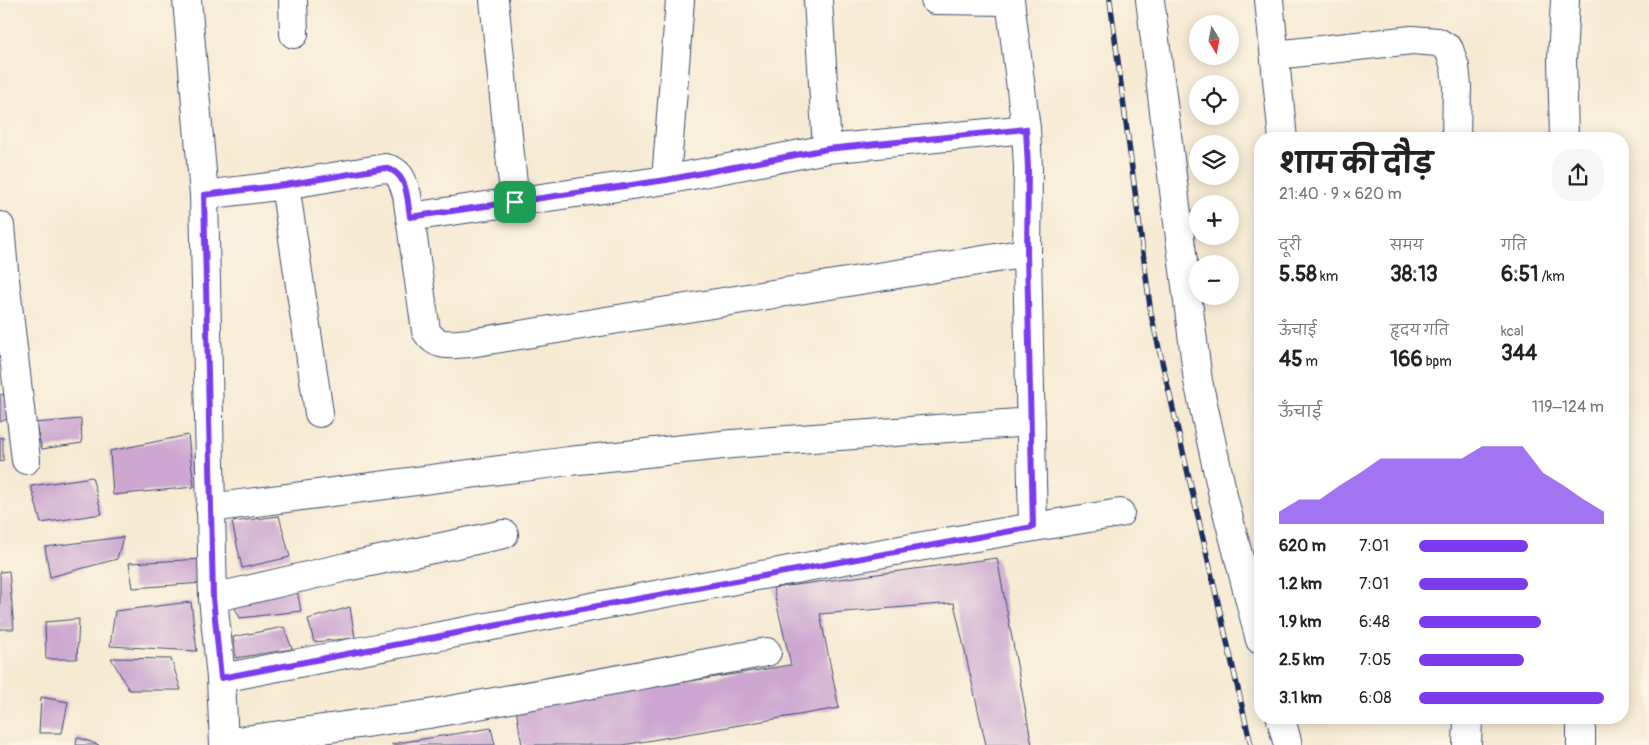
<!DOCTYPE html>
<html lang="hi">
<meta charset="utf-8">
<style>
:root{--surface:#fff;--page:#f6f6f6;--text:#222;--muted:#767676;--accent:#7c3aed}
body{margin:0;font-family:Pangolin,"Playpen Sans Deva",sans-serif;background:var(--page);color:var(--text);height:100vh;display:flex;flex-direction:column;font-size:19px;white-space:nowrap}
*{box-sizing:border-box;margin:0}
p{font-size:16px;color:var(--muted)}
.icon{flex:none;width:28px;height:28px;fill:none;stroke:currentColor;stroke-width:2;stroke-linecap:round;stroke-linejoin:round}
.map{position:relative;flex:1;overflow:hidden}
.details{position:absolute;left:1254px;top:132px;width:375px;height:592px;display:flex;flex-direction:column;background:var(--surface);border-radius:20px;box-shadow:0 2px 12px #0003}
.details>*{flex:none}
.needle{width:32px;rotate:170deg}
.tools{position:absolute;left:1189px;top:15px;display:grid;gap:10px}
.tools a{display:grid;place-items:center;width:50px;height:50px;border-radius:50%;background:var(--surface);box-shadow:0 2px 12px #0003;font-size:25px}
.pin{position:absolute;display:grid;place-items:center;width:42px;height:42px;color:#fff;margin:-21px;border-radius:10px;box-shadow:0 2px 8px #0006}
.round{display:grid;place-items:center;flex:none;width:52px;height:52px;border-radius:20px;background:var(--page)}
.overview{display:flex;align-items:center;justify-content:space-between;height:85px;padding:0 25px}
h1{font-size:28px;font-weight:700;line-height:38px}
.metrics{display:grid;grid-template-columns:repeat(3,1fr);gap:8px;height:85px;padding:5px 25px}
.metrics div{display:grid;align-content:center}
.metrics b{font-size:21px;font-weight:700}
.metrics small{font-size:14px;font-weight:400}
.metrics p{font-size:14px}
.chart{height:140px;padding:10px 25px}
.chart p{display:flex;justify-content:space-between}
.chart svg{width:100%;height:90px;margin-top:5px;fill:var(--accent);opacity:.7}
ul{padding:0 25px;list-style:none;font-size:16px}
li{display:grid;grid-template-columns:80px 60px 1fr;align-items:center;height:38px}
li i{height:12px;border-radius:6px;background:var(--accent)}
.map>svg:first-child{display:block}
.building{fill:#cda7d2}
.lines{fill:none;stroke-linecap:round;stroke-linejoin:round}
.minor-casing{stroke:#3c4b70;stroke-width:30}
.minor{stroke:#fff;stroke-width:28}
.rail-casing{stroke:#1b2f5e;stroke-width:5.5}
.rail{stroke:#fcf5e5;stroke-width:4;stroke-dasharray:11;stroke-linecap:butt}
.route-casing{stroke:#fff;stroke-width:10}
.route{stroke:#7c3aed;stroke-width:6}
</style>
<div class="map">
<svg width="1649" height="745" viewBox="0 0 1649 745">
<rect width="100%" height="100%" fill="#fcf5e5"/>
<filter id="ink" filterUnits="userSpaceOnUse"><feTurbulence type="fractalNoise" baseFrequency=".02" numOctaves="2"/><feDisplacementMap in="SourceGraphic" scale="10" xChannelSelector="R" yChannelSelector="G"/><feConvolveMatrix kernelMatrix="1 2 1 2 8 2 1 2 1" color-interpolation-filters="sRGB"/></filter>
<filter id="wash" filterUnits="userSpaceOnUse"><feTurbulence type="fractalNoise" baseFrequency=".0096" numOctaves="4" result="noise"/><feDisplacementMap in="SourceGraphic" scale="20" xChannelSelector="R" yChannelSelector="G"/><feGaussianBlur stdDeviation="1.12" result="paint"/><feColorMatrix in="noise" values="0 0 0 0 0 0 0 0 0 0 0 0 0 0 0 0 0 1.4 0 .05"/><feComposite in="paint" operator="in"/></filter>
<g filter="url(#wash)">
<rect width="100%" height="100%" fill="#f7ead3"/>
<g id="blocks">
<!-- building -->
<g class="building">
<polygon points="3,394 11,417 0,422 0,395"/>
<polygon points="81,419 82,443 42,449 35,423"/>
<polygon points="188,435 194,487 113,495 110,451"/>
<polygon points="3,437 3,461 0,462 0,438"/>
<polygon points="92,477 102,514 41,523 31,486"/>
<polygon points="279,516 290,557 242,568 232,522"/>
<polygon points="123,537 117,559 50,577 45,547"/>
<polygon points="997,558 1032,745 986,745 954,603 820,614 839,708 623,745 522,745 516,709 791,665 773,588"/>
<polygon points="203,559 203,583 133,588 129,563"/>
<polygon points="9,571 14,629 0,629 0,572"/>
<polygon points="297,590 301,611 240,618 232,602"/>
<polygon points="191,602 197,651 110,646 115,611"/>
<polygon points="350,607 355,638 314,642 308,619"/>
<polygon points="79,619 77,659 46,659 45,622"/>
<polygon points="284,627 292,649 236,658 233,637"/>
<polygon points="111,658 171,659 181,690 129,690"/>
<polygon points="41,697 68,702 62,733 39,733"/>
<polygon points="491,728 495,745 392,745 392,744"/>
<polygon points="77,737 99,745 76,745"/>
</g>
</g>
</g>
<g filter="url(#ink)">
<use href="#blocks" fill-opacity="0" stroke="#3c4b70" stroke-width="1"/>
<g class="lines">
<defs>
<g id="minor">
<polyline points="187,0 204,195 213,598 221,678 224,745"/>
<polyline points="293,0 294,34"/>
<polyline points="494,0 515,203"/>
<polyline points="818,0 827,149"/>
<polyline points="935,0 1010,1"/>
<polyline points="1010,0 1026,129 1028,168 1027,253 1033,527"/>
<polyline points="1150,0 1198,381 1224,500 1260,640"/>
<polyline points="1269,0 1283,139"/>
<polyline points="1275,55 1412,40 1438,42 1449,49 1455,67 1457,86 1456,139"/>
<polyline points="1564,139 1562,60 1565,0"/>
<polyline points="666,180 680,0"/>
<polyline points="285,185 319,413"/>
<path d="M 204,195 L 285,185 L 385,168 C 401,171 402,180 407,195 L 426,331 C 437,349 452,344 470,343 L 1027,253"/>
<polyline points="410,217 666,180 827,149 1026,129"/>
<polyline points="0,226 4,271 26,460"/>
<polyline points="210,508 569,461 732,444 1031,422"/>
<polyline points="213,598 346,567 504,534"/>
<path d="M 221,678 C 520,621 820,561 1120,513"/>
<polyline points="1281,719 1288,745"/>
<polyline points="224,743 429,714 767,652"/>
<polyline points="1467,745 1468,719"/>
<polyline points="1581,745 1581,719"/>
</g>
</defs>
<!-- minor casing -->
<use href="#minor" class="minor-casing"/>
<!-- minor -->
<use href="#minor" class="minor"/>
<defs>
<polyline id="rail" points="1110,0 1151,314 1251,745"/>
</defs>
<!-- rail casing -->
<use href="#rail" class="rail-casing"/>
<!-- rail -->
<use href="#rail" class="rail"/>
</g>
</g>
<g class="lines" filter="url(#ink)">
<defs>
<path id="route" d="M 1026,129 L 1028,168 L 1027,254 L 1033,527 L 587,608 L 221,678 L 213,598 L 204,195 L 285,185 L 385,168 C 408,172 407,198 410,217 L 666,180 L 827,149 Z"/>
</defs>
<!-- route casing -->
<use href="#route" class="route-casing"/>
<!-- route -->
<use href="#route" class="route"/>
</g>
</svg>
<div class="tools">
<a><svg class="needle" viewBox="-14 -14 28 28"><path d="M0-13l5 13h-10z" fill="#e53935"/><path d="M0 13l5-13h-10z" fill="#767676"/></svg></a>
<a><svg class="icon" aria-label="locate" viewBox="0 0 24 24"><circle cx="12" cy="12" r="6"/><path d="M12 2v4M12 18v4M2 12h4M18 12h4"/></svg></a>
<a><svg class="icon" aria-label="layers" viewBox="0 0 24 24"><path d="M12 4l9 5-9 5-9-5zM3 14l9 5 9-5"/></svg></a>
<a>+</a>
<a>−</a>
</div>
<div class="pin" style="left:515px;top:202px;background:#1e9e55"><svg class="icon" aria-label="arrive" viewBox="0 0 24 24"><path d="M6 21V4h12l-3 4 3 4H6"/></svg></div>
<section class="details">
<div class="overview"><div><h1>शाम की दौड़</h1><p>21:40 · 9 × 620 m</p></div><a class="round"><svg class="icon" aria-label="share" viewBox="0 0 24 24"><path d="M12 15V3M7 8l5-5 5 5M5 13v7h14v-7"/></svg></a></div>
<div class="metrics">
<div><p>दूरी</p><b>5.58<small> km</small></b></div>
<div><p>समय</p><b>38:13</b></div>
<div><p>गति</p><b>6:51<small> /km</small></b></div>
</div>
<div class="metrics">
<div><p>ऊँचाई</p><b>45<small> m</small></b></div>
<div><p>हृदय गति</p><b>166<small> bpm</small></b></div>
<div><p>kcal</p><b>344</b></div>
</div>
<div class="chart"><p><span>ऊँचाई</span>119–124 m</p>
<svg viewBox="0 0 160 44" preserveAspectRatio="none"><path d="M0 44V38L10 32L20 32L30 25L40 19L50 12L60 12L70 12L80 12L90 12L100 6L110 6L120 6L130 19L140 25L150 32L160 38V44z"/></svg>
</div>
<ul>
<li><b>620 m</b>7:01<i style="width:59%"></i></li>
<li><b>1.2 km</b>7:01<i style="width:59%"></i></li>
<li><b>1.9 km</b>6:48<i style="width:66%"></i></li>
<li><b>2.5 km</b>7:05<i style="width:57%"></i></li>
<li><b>3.1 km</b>6:08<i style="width:100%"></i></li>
</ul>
</section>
</div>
